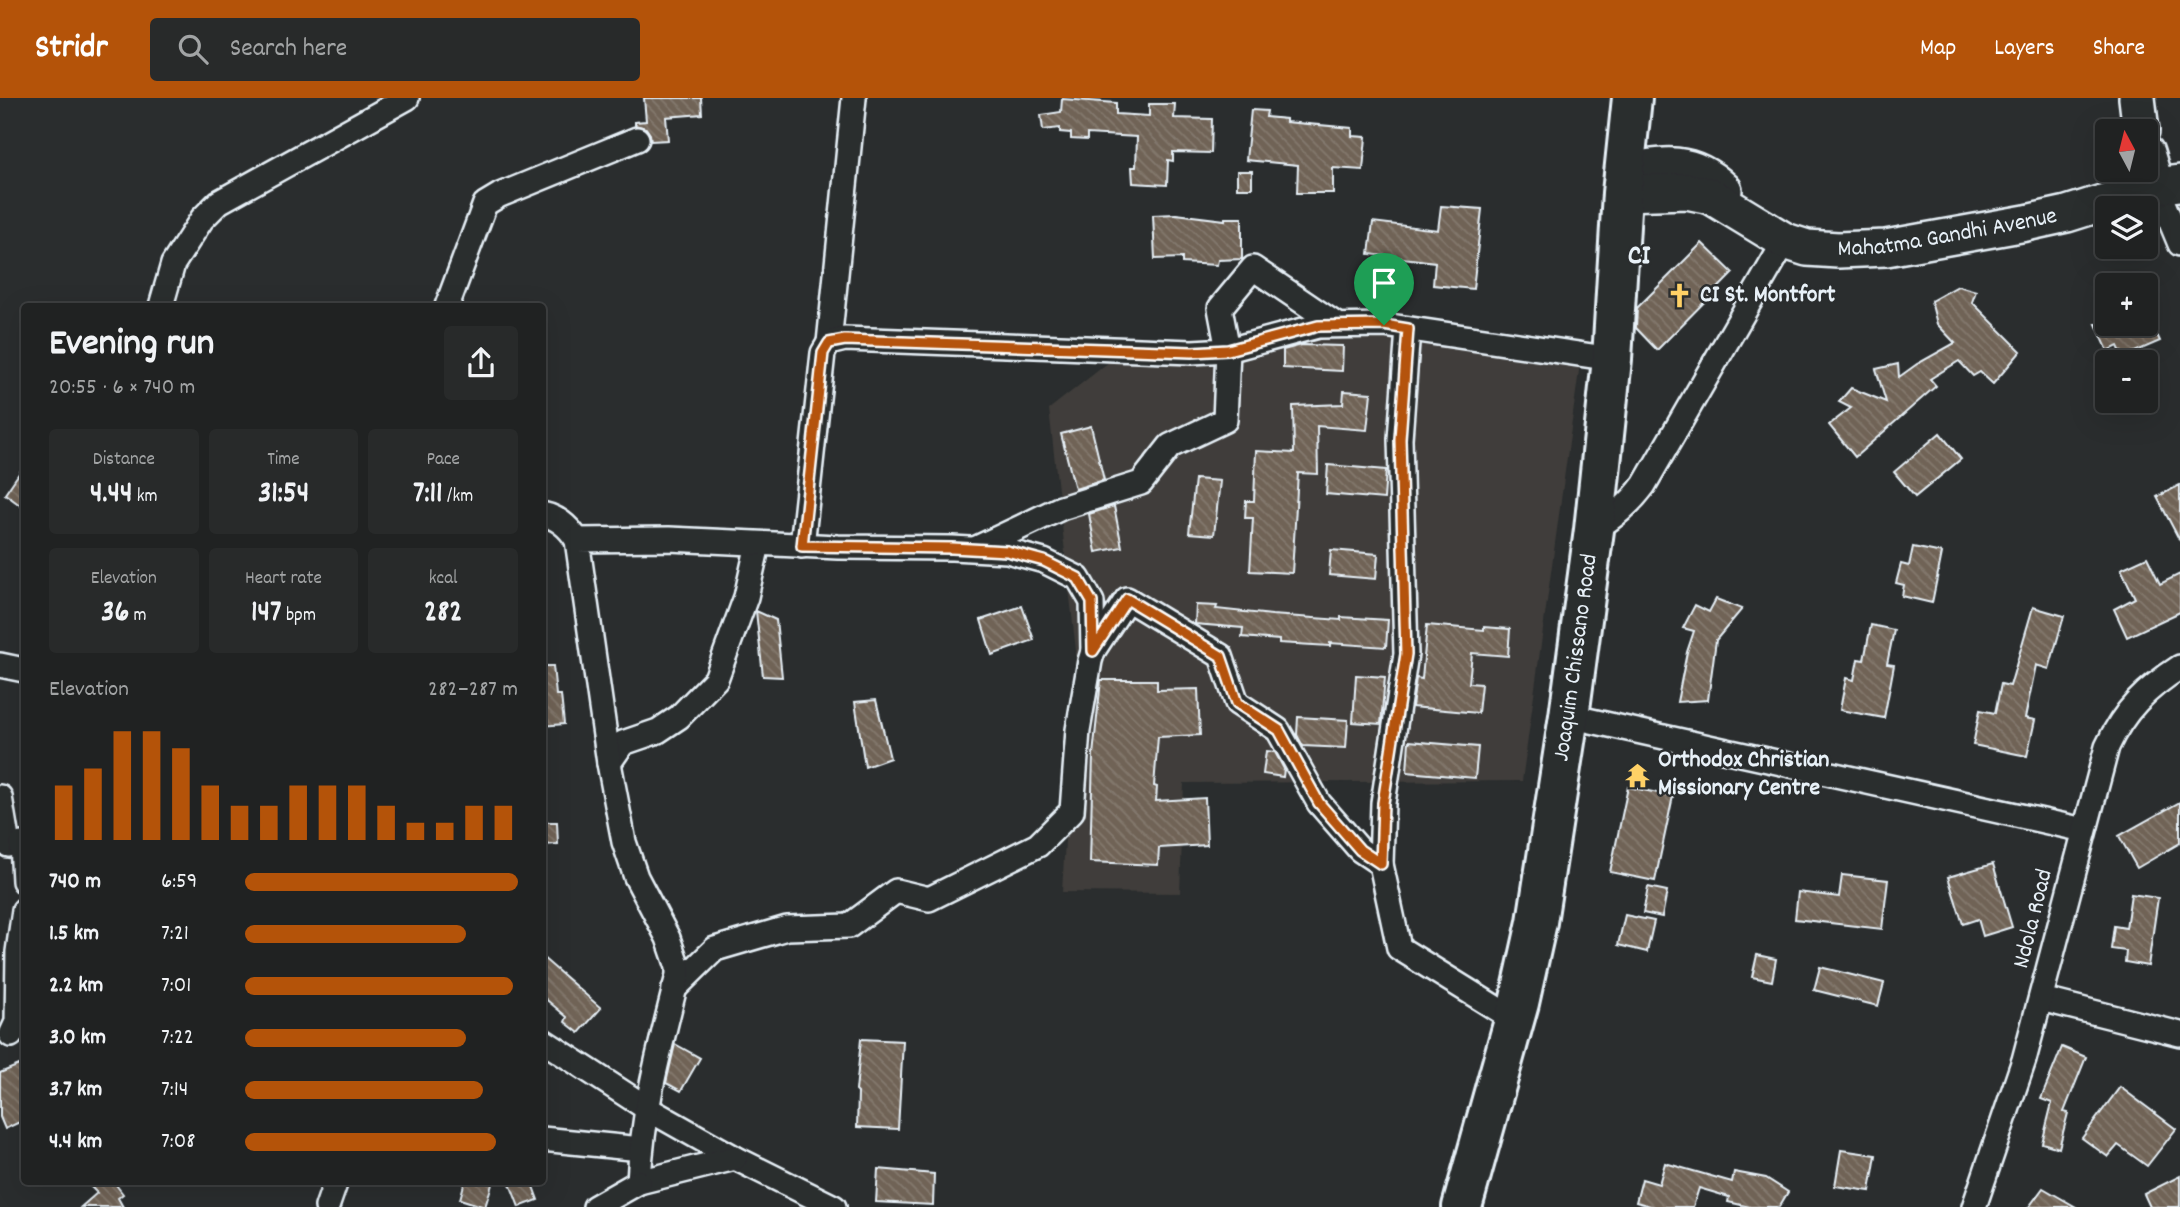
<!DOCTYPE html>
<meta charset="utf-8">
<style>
:root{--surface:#202222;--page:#282a2a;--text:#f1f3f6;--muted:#a2a4a5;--line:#3d3f40;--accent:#b45309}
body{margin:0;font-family:Dekko,sans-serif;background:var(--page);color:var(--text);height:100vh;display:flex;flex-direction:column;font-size:26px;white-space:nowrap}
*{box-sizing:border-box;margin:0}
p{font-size:23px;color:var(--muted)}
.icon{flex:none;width:38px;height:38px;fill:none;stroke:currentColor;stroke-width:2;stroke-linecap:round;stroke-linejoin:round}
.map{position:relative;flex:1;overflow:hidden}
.drawer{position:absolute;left:21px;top:205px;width:525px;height:882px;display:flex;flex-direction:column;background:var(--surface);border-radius:7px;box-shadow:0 7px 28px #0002,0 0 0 2px var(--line)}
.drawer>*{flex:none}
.needle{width:46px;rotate:353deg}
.controls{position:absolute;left:2095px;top:21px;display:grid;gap:14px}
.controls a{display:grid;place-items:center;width:63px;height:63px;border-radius:7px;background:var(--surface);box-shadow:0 7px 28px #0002,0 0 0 2px var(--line);font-size:35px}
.pin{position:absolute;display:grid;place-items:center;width:60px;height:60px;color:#fff;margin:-72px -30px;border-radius:50% 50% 50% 0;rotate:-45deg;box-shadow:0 0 7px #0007}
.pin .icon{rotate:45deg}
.round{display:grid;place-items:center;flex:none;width:74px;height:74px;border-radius:7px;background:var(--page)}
.overview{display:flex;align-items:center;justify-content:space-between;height:119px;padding:0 28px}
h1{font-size:38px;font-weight:700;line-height:52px}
.stats{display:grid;grid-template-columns:repeat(3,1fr);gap:10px;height:119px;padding:7px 28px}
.stats div{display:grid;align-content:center;border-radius:7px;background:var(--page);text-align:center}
.stats b{font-size:30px;font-weight:700}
.stats small{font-size:19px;font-weight:400}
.stats p{font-size:19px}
.chart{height:196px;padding:14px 28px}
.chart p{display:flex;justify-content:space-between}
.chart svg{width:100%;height:126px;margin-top:7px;stroke:var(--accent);stroke-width:6}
ul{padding:0 28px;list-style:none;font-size:23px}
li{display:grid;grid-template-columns:112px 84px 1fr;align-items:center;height:52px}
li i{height:18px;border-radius:9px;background:var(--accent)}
header{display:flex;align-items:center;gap:42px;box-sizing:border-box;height:98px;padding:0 35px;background:var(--accent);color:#fff}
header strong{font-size:33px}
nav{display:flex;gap:38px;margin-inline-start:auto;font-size:24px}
.search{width:490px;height:63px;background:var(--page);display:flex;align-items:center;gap:18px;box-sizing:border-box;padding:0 24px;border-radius:7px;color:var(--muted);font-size:26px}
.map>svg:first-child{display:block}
.built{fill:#3f3d3a}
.building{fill:url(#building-back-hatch);stroke:#e8f1f8;stroke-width:2}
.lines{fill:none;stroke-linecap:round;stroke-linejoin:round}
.street-casing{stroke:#e8f1f8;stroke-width:28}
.primary-casing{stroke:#e8f1f8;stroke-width:40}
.highway-casing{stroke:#e8f1f8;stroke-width:44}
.street{stroke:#2a2d2e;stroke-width:23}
.primary{stroke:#2a2d2e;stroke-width:35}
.highway{stroke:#2a2d2e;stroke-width:38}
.route-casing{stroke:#fff;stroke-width:14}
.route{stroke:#b45309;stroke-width:9}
.labels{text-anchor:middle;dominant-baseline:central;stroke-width:5;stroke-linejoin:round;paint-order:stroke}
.street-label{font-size:24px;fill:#e8f1f8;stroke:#2a2d2e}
.poi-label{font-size:24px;font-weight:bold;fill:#e8f1f8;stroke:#2a2d2e;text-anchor:start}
.quarter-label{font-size:28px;font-weight:bold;fill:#e8f1f8;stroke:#2a2d2e}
</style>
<header>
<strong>Stridr</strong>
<div class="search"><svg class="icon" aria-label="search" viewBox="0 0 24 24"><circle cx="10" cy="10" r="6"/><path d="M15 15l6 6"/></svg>Search here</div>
<nav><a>Map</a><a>Layers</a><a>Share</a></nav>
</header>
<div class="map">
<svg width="2180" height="1109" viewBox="0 0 2180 1109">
<defs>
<pattern id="building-back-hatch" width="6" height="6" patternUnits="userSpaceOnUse" patternTransform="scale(1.75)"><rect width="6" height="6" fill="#706356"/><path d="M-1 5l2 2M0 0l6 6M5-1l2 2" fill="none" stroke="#847a6f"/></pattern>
</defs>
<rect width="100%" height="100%" fill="#2a2d2e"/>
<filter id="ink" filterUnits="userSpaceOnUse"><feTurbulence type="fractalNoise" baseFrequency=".0143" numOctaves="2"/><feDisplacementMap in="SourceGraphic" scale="14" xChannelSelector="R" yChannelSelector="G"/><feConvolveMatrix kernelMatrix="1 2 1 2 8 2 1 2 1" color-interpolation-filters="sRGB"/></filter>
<g filter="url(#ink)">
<!-- built -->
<polygon class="built" points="1367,223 1583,244 1522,683 1184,685 1180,795 1062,794 1076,553 1049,311 1109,264"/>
<!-- building -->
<g class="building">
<polygon points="644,0 701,0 702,16 666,19 668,42 651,43 650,36 646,30 635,27 635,24 646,23"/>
<polygon points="1062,1 1116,5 1116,16 1149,18 1149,6 1175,6 1174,20 1212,21 1211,55 1173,54 1173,63 1168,62 1167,87 1133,85 1132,69 1136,69 1137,39 1087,36 1087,42 1071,41 1071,35 1060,34 1060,30 1043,32 1041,17 1061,14"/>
<polygon points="1251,12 1267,13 1266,19 1286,21 1286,24 1352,30 1352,38 1366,39 1363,72 1333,70 1333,95 1297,95 1298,67 1246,62"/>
<rect x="1237" y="73" width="15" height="17"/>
<polygon points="1441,108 1482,111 1473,191 1433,187 1435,164 1369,156 1373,124 1438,132"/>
<polygon points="1176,116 1225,122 1225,120 1242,120 1242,161 1218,162 1217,167 1182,165 1182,160 1155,161 1153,117"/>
<polygon points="1702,145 1733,175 1657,252 1636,230 1637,210"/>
<polygon points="1958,188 1976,193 1972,204 2021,253 1993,286 1980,274 1973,278 1959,263 1930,281 1936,288 1855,359 1829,327 1851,310 1839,304 1851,290 1886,304 1876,271 1898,266 1899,279 1917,266 1955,245 1937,226 1931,203"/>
<polygon points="2096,226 2152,226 2160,243 2123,259 2118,248 2108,253"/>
<polygon points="1302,247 1343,248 1342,273 1283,270 1283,252"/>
<polygon points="1344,293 1371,295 1367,332 1317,328 1318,376 1298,375 1292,475 1250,473 1253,420 1245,420 1246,403 1254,403 1256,353 1294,355 1293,308 1343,306"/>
<polygon points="1091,328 1104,382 1075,391 1061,336"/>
<polygon points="1940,335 1961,361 1915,399 1894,374"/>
<polygon points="1328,367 1386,372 1384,401 1326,396"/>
<polygon points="24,368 24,410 5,396"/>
<polygon points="1195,381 1220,383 1214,437 1189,435"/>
<polygon points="2180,387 2180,443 2157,399"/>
<polygon points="1114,408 1122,449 1096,454 1089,416"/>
<polygon points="1913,449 1942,455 1932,505 1902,498 1904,487 1896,485 1901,466 1909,468"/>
<polygon points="1331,452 1378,456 1376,481 1329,477"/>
<polygon points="2147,459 2160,486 2180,476 2180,514 2127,539 2114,511 2135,500 2121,471"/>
<polygon points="1716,501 1742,511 1716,542 1708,602 1677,604 1687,554 1694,533 1683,530 1695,507 1709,514"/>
<polygon points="1196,507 1217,508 1216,511 1272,517 1341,522 1341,519 1388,522 1386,549 1330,545 1330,548 1279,545 1279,542 1242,539 1243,530 1195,526"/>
<polygon points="1022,508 1034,542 992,557 981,522"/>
<polygon points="2033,509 2064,518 2049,571 2036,567 2025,620 2035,622 2027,658 1973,647 1980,612 1995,615 2001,586 2010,588"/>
<polygon points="756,513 776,522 782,579 763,578"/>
<polygon points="1427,527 1484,532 1484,529 1510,531 1508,558 1472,555 1469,585 1481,586 1478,615 1412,609 1416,580 1422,581"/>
<polygon points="1871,527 1894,532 1887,566 1894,567 1884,620 1840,612 1846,580 1854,582 1858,561 1864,562"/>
<polygon points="542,568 553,568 556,597 561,597 564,626 542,628"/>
<polygon points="1356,577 1385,579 1381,626 1353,624"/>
<polygon points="1101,582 1157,582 1157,592 1198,591 1200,637 1158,639 1154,688 1157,689 1156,703 1205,700 1207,747 1159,750 1158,767 1090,764 1093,657"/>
<polygon points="876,602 890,660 865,669 855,604"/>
<polygon points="1298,619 1348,622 1346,650 1303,648 1297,637"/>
<polygon points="1409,643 1478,649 1475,680 1407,674"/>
<polygon points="1266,653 1275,654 1284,671 1283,679 1263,676"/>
<polygon points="1628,689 1673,698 1655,783 1610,774"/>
<polygon points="2180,704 2180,745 2137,770 2119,738"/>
<polygon points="542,724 557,724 558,746 542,747"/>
<polygon points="1993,766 2012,829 1983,838 1978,821 1963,826 1948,779"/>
<polygon points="1842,777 1888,782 1882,831 1795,821 1798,794 1839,799"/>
<polygon points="1648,789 1667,793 1662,819 1643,815"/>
<polygon points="2131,796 2158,800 2148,868 2125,864 2126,853 2111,851 2114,828 2126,830"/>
<polygon points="1625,817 1654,823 1647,854 1618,847"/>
<polygon points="1757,857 1776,861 1772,883 1752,879"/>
<polygon points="542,859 601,910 579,935 565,924 567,919 542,898"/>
<polygon points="1820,869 1884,885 1878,908 1814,892"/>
<polygon points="861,941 903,943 898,1031 857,1029 858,995 856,993"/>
<polygon points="675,946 700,960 681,993 666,985"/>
<polygon points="2062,949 2086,959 2064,1014 2068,1015 2059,1050 2042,1045 2052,1005 2041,1001"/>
<polygon points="24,965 24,1022 5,1031 0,1019 0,975"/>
<polygon points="2120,989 2176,1031 2147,1068 2118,1047 2108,1059 2082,1040"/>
<polygon points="1841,1052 1876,1057 1870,1093 1835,1088"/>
<polygon points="1665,1065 1732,1084 1734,1074 1766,1080 1788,1094 1779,1109 1750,1109 1728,1104 1729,1099 1699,1090 1693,1109 1654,1109 1636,1104 1642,1081 1659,1086"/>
<polygon points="878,1071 934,1076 933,1107 876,1104"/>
<polygon points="2180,1078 2180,1109 2150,1109 2144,1096"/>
<polygon points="85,1083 113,1083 123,1096 118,1100 123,1109 81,1109 97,1095"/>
<polygon points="465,1083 493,1083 485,1109 460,1101"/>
<polygon points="509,1083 531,1083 538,1102 519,1109"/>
<polygon points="2043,1090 2076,1109 2029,1109"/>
</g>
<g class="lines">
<defs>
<g id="street">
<polyline points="2156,88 2180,146"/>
<polyline points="161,208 173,166 202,121 219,104 407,0"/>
<polyline points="447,208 485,106 500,97 637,41"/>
<polyline points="829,245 854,0"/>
<path d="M 542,416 C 557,419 569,429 577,442"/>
<path d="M 1594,432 C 1614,419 1629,407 1644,387 L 1785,143"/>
<polyline points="802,448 823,255 829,245 845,241 1192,254 1228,252 1318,228 1384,227 1612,261"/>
<polyline points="977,450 1061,410 1141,385 1170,348 1225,322 1228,252 1220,210 1253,170 1337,227"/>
<polyline points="0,567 24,572"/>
<polyline points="1569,618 2084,732"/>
<polyline points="609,665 623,645 658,633 679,619 716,581 746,499 758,446"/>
<polyline points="0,699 8,747"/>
<polyline points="22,746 24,783"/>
<polyline points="1381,766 1383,705 1406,556 1400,341 1408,231"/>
<polyline points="674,891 715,851 787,830 849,828 896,793 929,801 1038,747 1072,713 1078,632 1090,563 1093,553 1127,501 1221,558 1237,605 1278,632 1319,705 1360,752 1381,766 1399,850 1515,922"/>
<polyline points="2041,901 2180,936"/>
<polyline points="11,937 17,924 18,854 24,812"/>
<polyline points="542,942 648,1011 735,1060 834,1109"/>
<polyline points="542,1041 641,1051"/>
<path d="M 735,1060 L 639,1084 C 642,1013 661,946 678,877 L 678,869 L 668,840 L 636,779 L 624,744 L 609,665 L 577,442 L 669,441 L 838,449 L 952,450 L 1007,453 L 1044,463 L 1078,480 L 1092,504 L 1093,553"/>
<polyline points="327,1109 336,1083"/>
<polyline points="595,1109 639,1084"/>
<path d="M 1974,1109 L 2024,962 L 2107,649 C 2124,612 2146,591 2180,569"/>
</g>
<g id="primary">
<polyline points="2137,0 2141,33"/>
<polyline points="2146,55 2156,88"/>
<path d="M 1623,75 C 1664,65 1692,61 1724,92"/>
<path id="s1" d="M 1622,95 L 1687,93 L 1711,98 L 1785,143 L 1807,150 L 1838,152 L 1886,150 L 2026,125 L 2067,116 L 2156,88 L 2180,85"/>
</g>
<g id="highway">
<path id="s2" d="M 1462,1109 L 1519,905 L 1537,824 L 1569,618 L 1594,432 L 1612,261 L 1622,95 L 1632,0"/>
</g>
</defs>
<!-- street casing -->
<use href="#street" class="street-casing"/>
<!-- primary casing -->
<use href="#primary" class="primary-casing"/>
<!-- highway casing -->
<use href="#highway" class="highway-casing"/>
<!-- street -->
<use href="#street" class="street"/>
<!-- primary -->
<use href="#primary" class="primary"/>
<!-- highway -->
<use href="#highway" class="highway"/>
</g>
</g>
<g class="lines" filter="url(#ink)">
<defs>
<polygon id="route" points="1384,227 1408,231 1400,341 1406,556 1383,705 1381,766 1360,752 1319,705 1279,632 1237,605 1221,558 1127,501 1093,553 1092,504 1078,480 1044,463 1007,453 952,450 802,448 823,255 829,245 845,242 1192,254 1228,252 1318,228"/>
</defs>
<!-- route casing -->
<use href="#route" class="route-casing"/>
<!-- route -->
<use href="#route" class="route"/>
</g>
<!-- icons -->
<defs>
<symbol id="church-bare" viewBox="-9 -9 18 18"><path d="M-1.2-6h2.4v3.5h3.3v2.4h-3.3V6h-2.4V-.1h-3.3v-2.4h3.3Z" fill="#ffd166" stroke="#2a2d2e" stroke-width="2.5" paint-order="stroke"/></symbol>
<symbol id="temple-bare" viewBox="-9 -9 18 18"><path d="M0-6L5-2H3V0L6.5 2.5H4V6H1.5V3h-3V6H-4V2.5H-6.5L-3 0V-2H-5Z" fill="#ffd166" stroke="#2a2d2e" stroke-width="2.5" paint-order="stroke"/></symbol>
</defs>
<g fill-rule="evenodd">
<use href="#church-bare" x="1662" y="180" width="35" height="35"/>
<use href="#temple-bare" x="1620" y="660" width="35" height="35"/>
</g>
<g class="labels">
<!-- street labels -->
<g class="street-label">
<text stroke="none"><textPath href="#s1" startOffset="341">Mahatma Gandhi Avenue</textPath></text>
<text stroke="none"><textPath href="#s2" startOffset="562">Joaquim Chissano Road</textPath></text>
<text transform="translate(2034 821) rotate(-76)">Ndola Road</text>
</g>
<!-- poi labels -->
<g class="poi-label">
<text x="1700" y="198">CI St. Montfort</text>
<text x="1658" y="663">Orthodox Christian<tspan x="1658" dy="28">Missionary Centre</tspan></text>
</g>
<!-- quarter labels -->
<g class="quarter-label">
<text x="1639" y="160">CI</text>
</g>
</g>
</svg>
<div class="controls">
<a><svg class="needle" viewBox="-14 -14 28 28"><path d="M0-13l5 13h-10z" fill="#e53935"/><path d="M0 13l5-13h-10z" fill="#a2a4a5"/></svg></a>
<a><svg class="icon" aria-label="layers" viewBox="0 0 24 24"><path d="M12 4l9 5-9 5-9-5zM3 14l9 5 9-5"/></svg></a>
<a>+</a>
<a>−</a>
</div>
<div class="pin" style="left:1384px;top:227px;background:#1e9e55"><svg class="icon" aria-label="arrive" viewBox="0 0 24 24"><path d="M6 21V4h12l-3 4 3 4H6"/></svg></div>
<section class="drawer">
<div class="overview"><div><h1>Evening run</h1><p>20:55 · 6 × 740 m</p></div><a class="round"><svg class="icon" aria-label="share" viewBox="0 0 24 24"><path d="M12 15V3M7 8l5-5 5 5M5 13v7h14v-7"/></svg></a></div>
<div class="stats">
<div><p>Distance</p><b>4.44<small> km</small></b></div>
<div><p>Time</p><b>31:54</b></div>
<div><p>Pace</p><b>7:11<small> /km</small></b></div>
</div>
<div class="stats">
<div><p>Elevation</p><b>36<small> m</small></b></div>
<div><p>Heart rate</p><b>147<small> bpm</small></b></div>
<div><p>kcal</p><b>282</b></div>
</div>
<div class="chart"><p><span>Elevation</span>282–287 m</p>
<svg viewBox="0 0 160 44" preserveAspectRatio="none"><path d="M5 44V25M15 44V19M25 44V6M35 44V6M45 44V12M55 44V25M65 44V32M75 44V32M85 44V25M95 44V25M105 44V25M115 44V32M125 44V38M135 44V38M145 44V32M155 44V32"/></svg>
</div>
<ul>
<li><b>740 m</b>6:59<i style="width:100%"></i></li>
<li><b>1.5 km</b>7:21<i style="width:81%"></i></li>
<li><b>2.2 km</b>7:01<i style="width:98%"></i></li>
<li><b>3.0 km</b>7:22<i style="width:81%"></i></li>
<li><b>3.7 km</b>7:14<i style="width:87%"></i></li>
<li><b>4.4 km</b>7:08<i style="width:92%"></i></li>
</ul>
</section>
</div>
